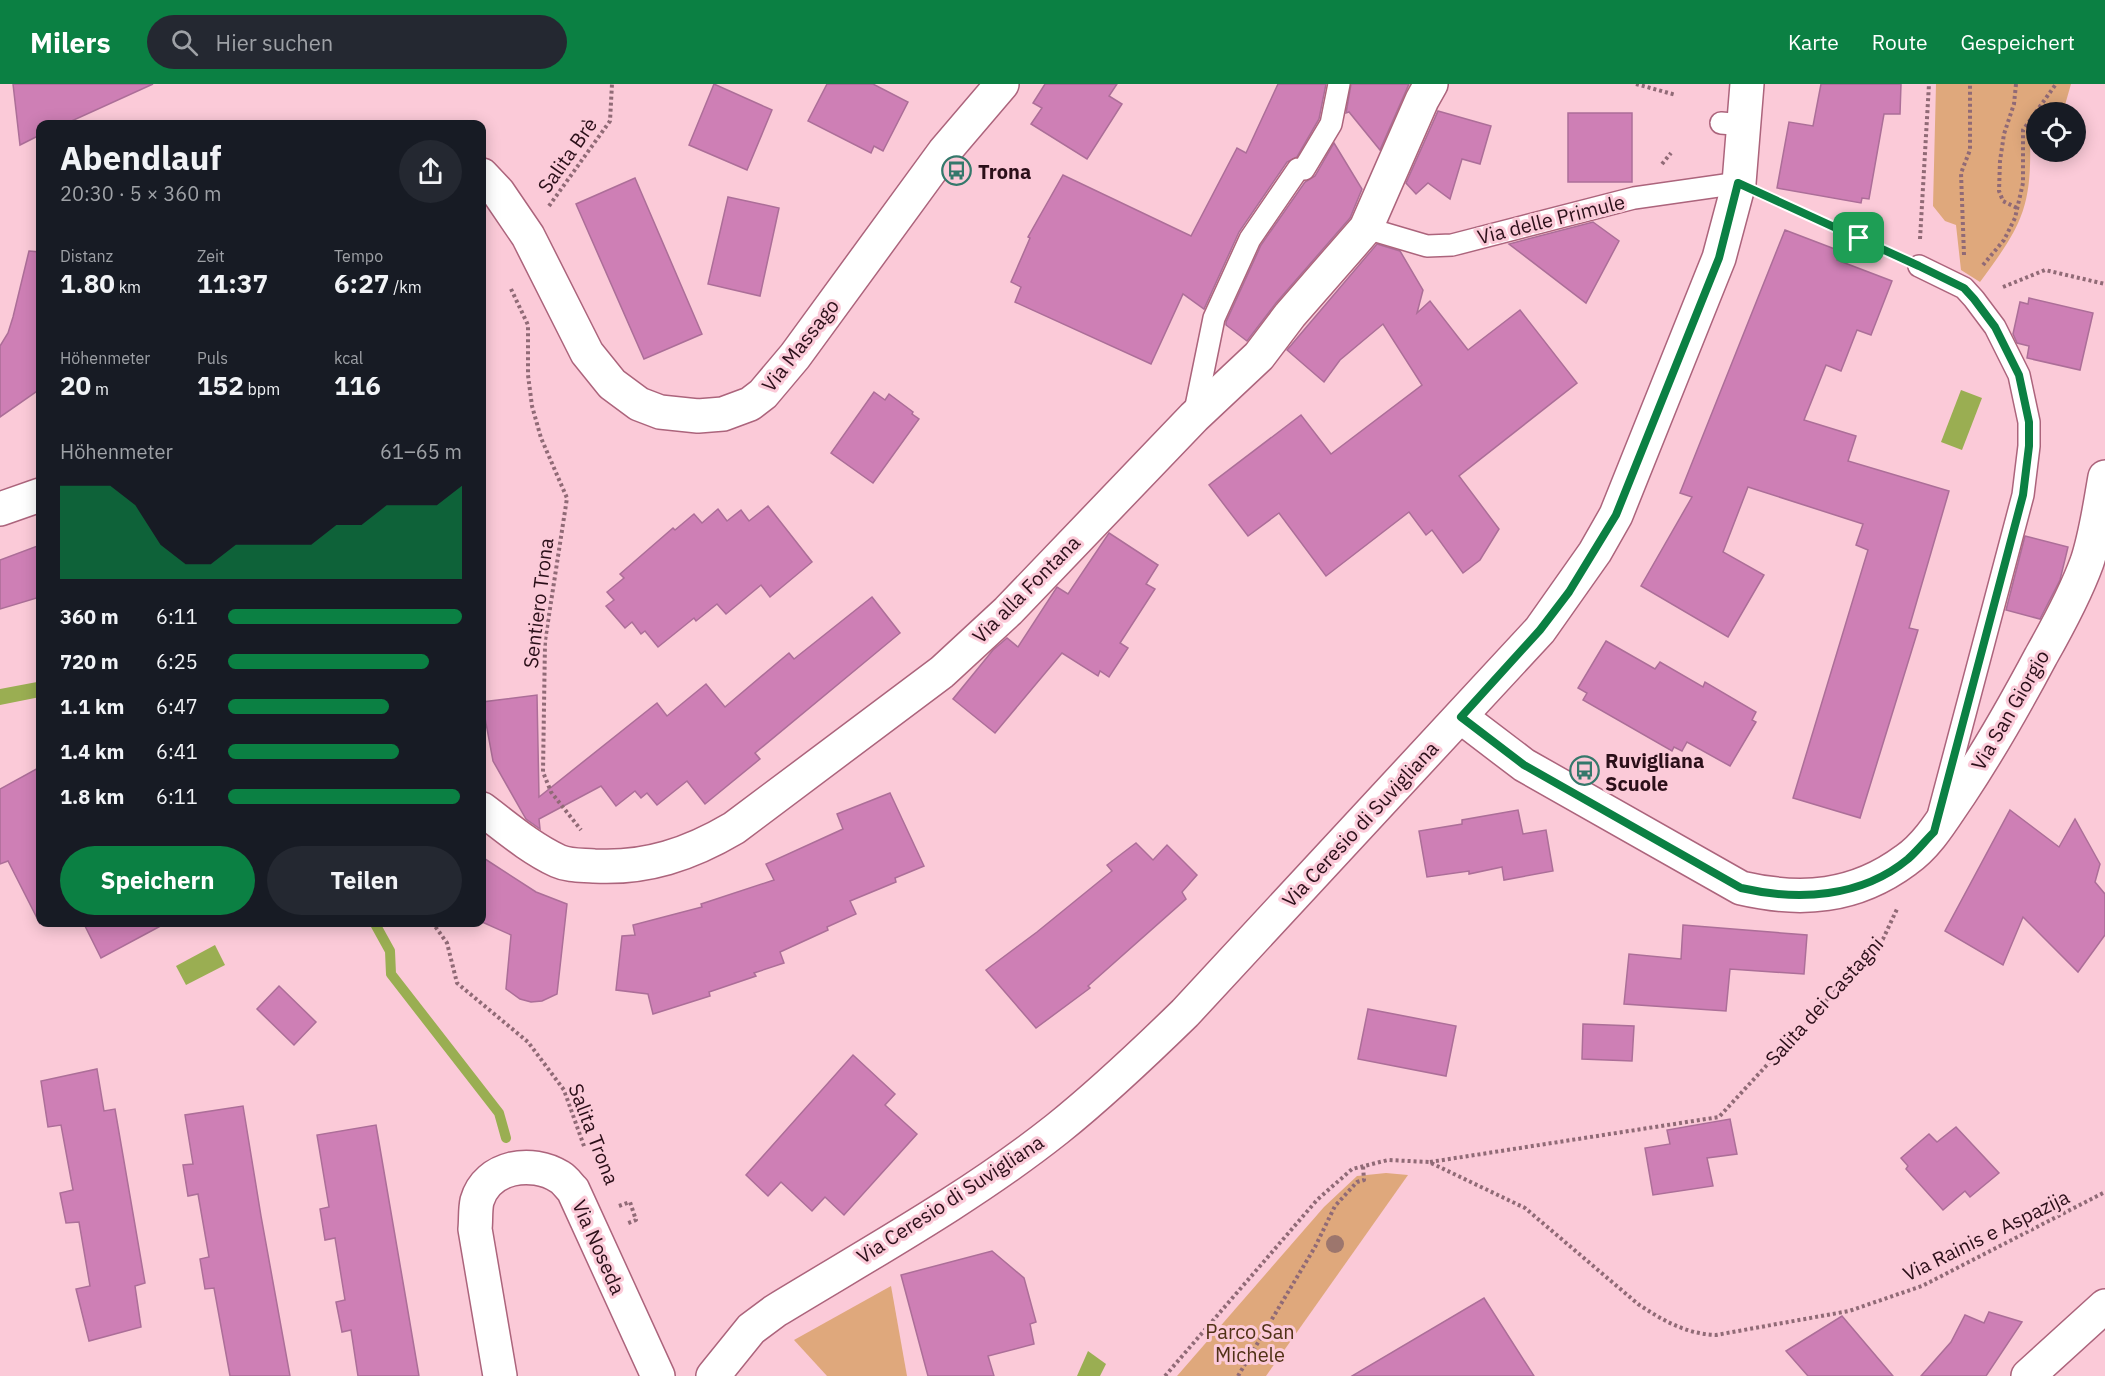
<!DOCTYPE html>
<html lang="de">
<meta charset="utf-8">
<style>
:root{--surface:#171b24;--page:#242831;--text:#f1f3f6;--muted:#9ea1a6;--accent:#0b8043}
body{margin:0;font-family:"IBM Plex Sans",sans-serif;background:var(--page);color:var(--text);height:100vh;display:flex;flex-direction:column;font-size:22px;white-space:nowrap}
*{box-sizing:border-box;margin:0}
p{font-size:20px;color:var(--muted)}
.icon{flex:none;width:33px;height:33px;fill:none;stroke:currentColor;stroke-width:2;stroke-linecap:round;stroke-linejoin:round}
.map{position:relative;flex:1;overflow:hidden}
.panel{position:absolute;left:36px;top:36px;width:450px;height:807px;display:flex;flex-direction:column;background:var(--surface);border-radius:12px;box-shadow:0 3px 15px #0003}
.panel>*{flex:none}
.controls{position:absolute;left:2026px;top:18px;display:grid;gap:12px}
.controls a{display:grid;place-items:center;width:60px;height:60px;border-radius:50%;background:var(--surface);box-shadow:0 3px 15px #0003;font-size:30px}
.pin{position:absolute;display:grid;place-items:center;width:51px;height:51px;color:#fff;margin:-26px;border-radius:12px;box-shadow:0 3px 9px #0006}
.round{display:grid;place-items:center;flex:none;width:63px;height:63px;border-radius:32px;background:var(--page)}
.headline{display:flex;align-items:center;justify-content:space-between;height:102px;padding:0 24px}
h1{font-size:33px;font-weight:700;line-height:45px}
.figures{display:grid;grid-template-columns:repeat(3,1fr);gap:9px;height:102px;padding:6px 24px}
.figures div{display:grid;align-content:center}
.figures b{font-size:26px;font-weight:700}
.figures small{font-size:16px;font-weight:400}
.figures p{font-size:16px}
.chart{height:168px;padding:12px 24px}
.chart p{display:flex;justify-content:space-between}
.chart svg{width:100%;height:108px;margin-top:6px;fill:var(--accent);opacity:.7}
.cta{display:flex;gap:12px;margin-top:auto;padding:12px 24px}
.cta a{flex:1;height:69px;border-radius:36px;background:var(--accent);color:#fff;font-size:24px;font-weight:700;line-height:69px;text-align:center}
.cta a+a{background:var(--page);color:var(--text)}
ul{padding:0 24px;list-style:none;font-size:20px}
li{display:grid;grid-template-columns:96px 72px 1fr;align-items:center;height:45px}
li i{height:15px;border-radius:8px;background:var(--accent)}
header{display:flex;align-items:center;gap:36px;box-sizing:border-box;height:84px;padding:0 30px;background:var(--accent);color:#fff}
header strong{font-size:28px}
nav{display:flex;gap:33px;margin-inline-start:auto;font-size:21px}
.search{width:420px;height:54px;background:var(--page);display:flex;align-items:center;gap:15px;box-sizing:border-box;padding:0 21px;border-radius:33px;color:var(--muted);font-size:22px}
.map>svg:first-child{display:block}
.green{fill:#dfa87c}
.water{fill:#9aae52}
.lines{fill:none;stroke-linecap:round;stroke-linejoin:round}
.stream{stroke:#9aae52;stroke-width:10}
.building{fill:#ce7fb5;stroke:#ac6e98;stroke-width:1.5}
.service-casing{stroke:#ac647c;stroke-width:24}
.minor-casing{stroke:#ac647c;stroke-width:36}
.tertiary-casing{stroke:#ac647c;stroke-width:36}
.secondary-casing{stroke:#ac647c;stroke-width:36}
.path{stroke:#906a76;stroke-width:4;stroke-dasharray:3 3;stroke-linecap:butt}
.service{stroke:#fff;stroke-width:21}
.minor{stroke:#fff;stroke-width:33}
.tertiary{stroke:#fff;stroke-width:33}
.secondary{stroke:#fff;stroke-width:33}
.tree{fill:#9d766d}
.route-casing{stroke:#fff;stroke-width:12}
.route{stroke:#0b8043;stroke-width:8}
.labels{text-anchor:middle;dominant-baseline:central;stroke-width:6;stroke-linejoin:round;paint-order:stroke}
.street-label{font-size:20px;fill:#2b0f19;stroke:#fbcad8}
.poi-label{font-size:20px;font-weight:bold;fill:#2b0f19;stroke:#fbcad8;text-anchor:start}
.park-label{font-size:20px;fill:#503116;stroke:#fbcad8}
</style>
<header>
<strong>Milers</strong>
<div class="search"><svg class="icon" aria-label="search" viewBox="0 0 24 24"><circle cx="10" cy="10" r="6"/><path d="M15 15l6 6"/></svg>Hier suchen</div>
<nav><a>Karte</a><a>Route</a><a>Gespeichert</a></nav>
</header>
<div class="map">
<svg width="2105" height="1292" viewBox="0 0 2105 1292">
<rect width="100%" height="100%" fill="#fbcad8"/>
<!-- green -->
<g class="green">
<path d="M 1936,0 L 2071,0 L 2063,28 L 2037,28 L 2037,55 L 2030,58 C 2032,126 2019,145 1980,198 L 1961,186 L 1956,141 L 1945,137 L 1933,122 Z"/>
<polygon points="1386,1089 1408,1091 1266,1292 1177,1292 1324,1123 1357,1092"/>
<polygon points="891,1202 907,1292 827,1292 794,1256"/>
</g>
<!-- water -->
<g class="water">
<polygon points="1961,306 1982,314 1962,366 1941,358"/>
<polygon points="37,598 40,613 0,621 0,605"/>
<polygon points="215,861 225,881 186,901 176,882"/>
<polygon points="1088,1267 1106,1280 1100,1292 1077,1292"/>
</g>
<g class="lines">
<!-- stream -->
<polyline class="stream" points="374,838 390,867 391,890 499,1029 506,1054"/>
</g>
<!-- building -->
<g class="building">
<polygon points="13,0 153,0 65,40 40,40 40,51 20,61"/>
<polygon points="714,0 772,26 747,86 689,61"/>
<polygon points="827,0 873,0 908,18 883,67 874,62 871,69 808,37"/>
<polygon points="1045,0 1117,0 1109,12 1122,20 1087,75 1031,40 1042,24 1033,19"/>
<polygon points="1278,0 1326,0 1319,35 1297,73 1287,78 1239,148 1204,225 1183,210 1151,280 1015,218 1021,203 1011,198 1030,154 1028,153 1063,91 1191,152 1237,64 1246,69"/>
<polygon points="1351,0 1409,0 1380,66 1349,28 1346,29"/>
<polygon points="1821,0 1901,0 1900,30 1884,30 1869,115 1862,114 1861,119 1777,104 1789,38 1813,42"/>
<polygon points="1438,27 1491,42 1480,80 1462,75 1450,115 1428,99 1416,110 1406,99"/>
<rect x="1568" y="29" width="64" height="69"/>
<polygon points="1334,59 1362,105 1350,134 1276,219 1247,257 1226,241 1226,238 1261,161 1305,98 1315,92"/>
<polygon points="635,94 702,250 644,275 576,120"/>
<polygon points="728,113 779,124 760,212 708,200"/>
<polygon points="1593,138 1619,157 1586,219 1509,160"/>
<polygon points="1785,146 1840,167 1837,176 1892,197 1871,251 1857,246 1841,287 1826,281 1804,336 1856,352 1848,377 1949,407 1909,544 1918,546 1860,734 1793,714 1868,466 1856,461 1863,440 1748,403 1723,468 1764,491 1728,553 1641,502 1692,413 1680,409"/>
<polygon points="1377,160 1400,167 1423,206 1417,229 1430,217 1468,266 1520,226 1577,299 1459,392 1499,445 1480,476 1463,489 1432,446 1426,451 1409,428 1326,492 1279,429 1248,452 1209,401 1301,331 1331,370 1422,301 1383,240 1340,276 1324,298 1287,266"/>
<polygon points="29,167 40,168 40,305 0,333 0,262 8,249 13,233"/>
<polygon points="2029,214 2093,229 2080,286 2027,274 2029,262 2017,259 2013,250 2020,218 2028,220"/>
<polygon points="874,308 885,316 889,310 913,328 912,330 919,335 873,399 831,369"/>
<polygon points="768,422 812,478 770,513 761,501 726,530 717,520 696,537 694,534 658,563 645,547 641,550 632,538 625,544 606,522 614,516 607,508 624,494 620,490 673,444 675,446 694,430 702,439 718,425 727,437 741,426 749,437"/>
<polygon points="1109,449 1158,481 1146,500 1155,505 1120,559 1128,564 1109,593 1100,587 1098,592 1062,569 995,649 953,615 993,566 1007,554 1018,563 1057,503 1068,510"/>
<polygon points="2025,452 2068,463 2060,496 2040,535 2006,526"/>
<polygon points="40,461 40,513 0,525 0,476"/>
<polygon points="872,513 900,549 755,669 760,675 705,720 687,697 657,721 647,709 641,714 635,707 616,722 601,702 539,735 540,745 526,735 493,677 482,618 537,611 539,713 657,619 667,632 706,600 725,623 789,569 794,575"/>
<polygon points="1606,557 1655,585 1660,578 1703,603 1705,598 1756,628 1752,636 1756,638 1730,682 1687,658 1682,667 1674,663 1672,667 1583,616 1587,609 1578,604"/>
<polygon points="40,683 40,840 8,777 0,780 0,705"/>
<polygon points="890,709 924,782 895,794 896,798 850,817 856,830 827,843 828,846 780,868 784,879 754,889 756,892 709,908 710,912 653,930 648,910 616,906 622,852 635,851 633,841 702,823 701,820 774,796 766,780 843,745 837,730"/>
<polygon points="1518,726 1523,750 1546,746 1553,787 1504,796 1502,783 1469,790 1469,787 1427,793 1419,747 1462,740 1462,736"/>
<polygon points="2010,726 2059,763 2075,735 2100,780 2095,798 2105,810 2105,851 2078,888 2023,833 2003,881 1945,847"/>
<polygon points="1136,759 1153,776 1167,761 1197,791 1182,808 1186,815 1088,902 1090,904 1036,944 986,886 1037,848 1112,787 1107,781"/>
<polygon points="482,773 536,808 567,820 557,910 542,917 531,918 520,915 506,905 511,851 482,838"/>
<polygon points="83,838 168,838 101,874"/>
<polygon points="1683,841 1807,851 1804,890 1730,885 1726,927 1624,920 1629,870 1681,875"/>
<polygon points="279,902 316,938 294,961 257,925"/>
<polygon points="1368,925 1456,942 1446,992 1358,975"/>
<polygon points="1583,940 1634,942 1632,977 1582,975"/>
<polygon points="853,971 895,1010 885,1021 917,1050 844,1131 825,1113 812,1127 781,1098 768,1112 746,1091"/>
<polygon points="97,985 104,1027 115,1025 145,1199 135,1202 141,1243 89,1257 76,1205 90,1202 79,1138 66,1139 60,1109 73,1106 61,1041 48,1043 41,997"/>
<polygon points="243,1022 261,1132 290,1292 230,1292 214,1204 205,1205 200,1175 209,1173 198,1110 188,1112 183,1081 193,1080 185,1031"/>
<polygon points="1730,1035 1737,1070 1707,1074 1713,1102 1653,1111 1645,1064 1670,1060 1667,1046"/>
<polygon points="376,1041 404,1204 419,1292 358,1292 351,1246 342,1248 336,1218 345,1216 335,1154 325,1156 320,1125 329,1123 317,1051"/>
<polygon points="1956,1043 1999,1089 1970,1113 1965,1107 1943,1126 1906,1085 1908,1082 1901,1074 1929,1050 1937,1058"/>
<polygon points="992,1167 1024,1194 1036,1238 1030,1240 1034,1260 988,1272 994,1292 928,1292 901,1191"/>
<polygon points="1484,1214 1534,1292 1352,1292"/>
<polygon points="1989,1228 2022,1238 1986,1292 1921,1292 1951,1258 1965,1231 1984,1239"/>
<polygon points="1842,1232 1893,1292 1808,1292 1786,1267"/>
</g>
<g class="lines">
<defs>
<g id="service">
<polyline points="1721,39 1745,41"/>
<polyline points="1366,144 1427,162 1452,161 1634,114 1739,99"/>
<polyline points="1919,182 1964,204 1974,215 1995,243 2019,291 2029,338 2029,362 2023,411 1939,728"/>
<polyline points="1194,332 1214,234 1250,155 1298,85 1304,85 1331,40 1339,0"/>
</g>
<g id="minor">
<path d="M 1461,633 L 1524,681 L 1741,804 C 1801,818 1855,814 1906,776 C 1929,760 1944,733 1960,710 C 1990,665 2016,619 2041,572 C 2058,542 2075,511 2087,478 C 2096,451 2100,421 2105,393"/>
<path d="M 482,725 C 506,743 530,764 558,777 C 569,782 582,781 594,782 C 646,785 690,770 734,744 L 942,588 L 1008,527 L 1194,333 L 1259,272 L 1290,231 L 1366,144 L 1422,16 L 1431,0"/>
<path d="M 500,1292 L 475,1145 C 476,1136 475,1126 477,1117 C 487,1082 532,1075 560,1093 C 565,1096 569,1102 573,1106 L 658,1292"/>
<polyline points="2028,1292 2105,1222"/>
</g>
<g id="tertiary">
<polyline points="482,91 498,108 528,152 587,269 612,300 639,320 660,328 698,332 723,330 750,320 763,310 795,272 944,68 1002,0"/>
<polyline points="0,425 40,411"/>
</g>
<path id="secondary" d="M 713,1292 L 751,1245 L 775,1227 C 870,1169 970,1114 1057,1045 C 1102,1009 1144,969 1185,929 L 1540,546 L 1595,468 L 1616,431 L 1719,174 L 1739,99 L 1747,0"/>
</defs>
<!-- service casing -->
<use href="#service" class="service-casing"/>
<!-- minor casing -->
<use href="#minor" class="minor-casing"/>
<!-- tertiary casing -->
<use href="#tertiary" class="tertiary-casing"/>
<!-- secondary casing -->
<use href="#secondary" class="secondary-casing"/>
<!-- path -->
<g class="path">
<polyline points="1636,0 1676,11"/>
<polyline points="2016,0 2014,20 2004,50 2000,77 1999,107 2003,117 2017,124"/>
<polyline points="1662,80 1671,69"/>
<polyline points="1772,114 1893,170"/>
<polyline points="549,122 610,37 612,0"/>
<polyline points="1920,155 1929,0"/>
<polyline points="1964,171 1961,89 1970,66 1970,0"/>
<polyline points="1983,181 2004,156 2015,134 2023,99 2023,46 2056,0"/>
<polyline points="2003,203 2045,186 2105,200"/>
<polyline points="511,205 528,241 528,291 532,322 541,354 567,414 545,557 543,688 551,708 581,746"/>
<polyline points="432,838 447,859 457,899 528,958 564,1006 585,1065"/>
<polyline points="1430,1078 1719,1033 1883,855 1897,825"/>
<polyline points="619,1122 630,1118 636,1136 626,1140"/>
<path d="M 1165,1292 L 1317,1116 L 1352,1085 L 1388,1076 L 1429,1078 L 1525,1124 L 1638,1220 C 1662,1236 1686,1250 1716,1251 L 1849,1227 L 1922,1202 L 2105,1108"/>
<polyline points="1238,1292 1315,1163 1335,1122 1357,1098 1364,1096 1363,1082"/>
</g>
<!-- service -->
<use href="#service" class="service"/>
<!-- minor -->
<use href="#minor" class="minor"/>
<!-- tertiary -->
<use href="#tertiary" class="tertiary"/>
<!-- secondary -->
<use href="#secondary" class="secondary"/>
</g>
<!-- trees -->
<circle class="tree" cx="1335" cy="1160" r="9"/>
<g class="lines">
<defs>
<path id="route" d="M 1738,99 L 1919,182 L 1964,204 L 1974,215 L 1995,243 L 2019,291 L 2029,338 L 2029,362 L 2023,411 L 1934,748 C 1925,757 1917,767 1908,775 C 1861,814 1798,817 1741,804 L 1524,681 L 1461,633 L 1540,546 L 1569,508 L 1616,431 L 1719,174 Z"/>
</defs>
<!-- route casing -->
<use href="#route" class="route-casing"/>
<!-- route -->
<use href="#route" class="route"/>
</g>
<!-- icons -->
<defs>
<symbol id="bus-ring" viewBox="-11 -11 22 22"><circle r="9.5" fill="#fbcad8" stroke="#34786b" stroke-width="1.5"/><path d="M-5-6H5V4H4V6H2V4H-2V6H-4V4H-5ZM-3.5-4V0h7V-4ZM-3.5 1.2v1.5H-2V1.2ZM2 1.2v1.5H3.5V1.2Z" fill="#34786b"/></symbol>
</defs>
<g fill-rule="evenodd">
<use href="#bus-ring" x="940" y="70" width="33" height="33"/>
<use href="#bus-ring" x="1568" y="670" width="33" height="33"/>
</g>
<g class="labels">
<!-- street labels -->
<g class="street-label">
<text transform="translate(567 71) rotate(-55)">Salita Brè</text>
<text transform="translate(1551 135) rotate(-14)">Via delle Primule</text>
<text transform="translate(800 261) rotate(-52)">Via Massago</text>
<text transform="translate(1026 505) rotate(-45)">Via alla Fontana</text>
<text transform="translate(538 519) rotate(-83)">Sentiero Trona</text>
<text transform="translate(2010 626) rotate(-60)">Via San Giorgio</text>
<text transform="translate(1360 740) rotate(-47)">Via Ceresio di Suvigliana</text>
<text transform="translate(1824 917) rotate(-48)">Salita dei Castagni</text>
<text transform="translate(594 1050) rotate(69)">Salita Trona</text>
<text transform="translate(950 1115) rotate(-33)">Via Ceresio di Suvigliana</text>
<text transform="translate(1986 1151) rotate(-26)">Via Rainis e Aspazija</text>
<text transform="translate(599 1163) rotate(66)">Via Noseda</text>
</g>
<!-- poi labels -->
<g class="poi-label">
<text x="978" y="87">Trona</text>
<text x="1605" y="676">Ruvigliana<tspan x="1605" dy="23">Scuole</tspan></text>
</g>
<!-- park labels -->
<g class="park-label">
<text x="1250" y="1247">Parco San<tspan x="1250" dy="23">Michele</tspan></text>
</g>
</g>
</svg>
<div class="controls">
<a><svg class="icon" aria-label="locate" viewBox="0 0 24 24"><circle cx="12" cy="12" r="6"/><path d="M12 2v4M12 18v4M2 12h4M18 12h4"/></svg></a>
</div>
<div class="pin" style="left:1859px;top:154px;background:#1e9e55"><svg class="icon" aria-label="arrive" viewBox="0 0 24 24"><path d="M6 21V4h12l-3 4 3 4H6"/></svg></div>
<section class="panel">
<div class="headline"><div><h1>Abendlauf</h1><p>20:30 · 5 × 360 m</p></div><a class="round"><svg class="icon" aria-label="share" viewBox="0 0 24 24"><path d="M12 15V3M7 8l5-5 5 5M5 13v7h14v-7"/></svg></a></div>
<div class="figures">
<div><p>Distanz</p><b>1.80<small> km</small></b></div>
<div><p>Zeit</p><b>11:37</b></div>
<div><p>Tempo</p><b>6:27<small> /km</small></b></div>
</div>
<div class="figures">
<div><p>Höhenmeter</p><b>20<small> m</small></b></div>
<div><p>Puls</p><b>152<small> bpm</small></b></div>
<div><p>kcal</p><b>116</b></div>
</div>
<div class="chart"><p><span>Höhenmeter</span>61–65 m</p>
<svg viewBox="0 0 160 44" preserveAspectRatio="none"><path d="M0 44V6L10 6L20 6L30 14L40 30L50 38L60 38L70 30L80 30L90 30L100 30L110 22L120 22L130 14L140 14L150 14L160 6V44z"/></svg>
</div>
<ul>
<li><b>360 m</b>6:11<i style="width:100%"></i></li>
<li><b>720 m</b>6:25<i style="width:86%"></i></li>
<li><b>1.1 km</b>6:47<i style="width:69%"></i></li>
<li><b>1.4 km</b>6:41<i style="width:73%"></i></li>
<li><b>1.8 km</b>6:11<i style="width:99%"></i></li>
</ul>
<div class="cta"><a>Speichern</a><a>Teilen</a></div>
</section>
</div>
